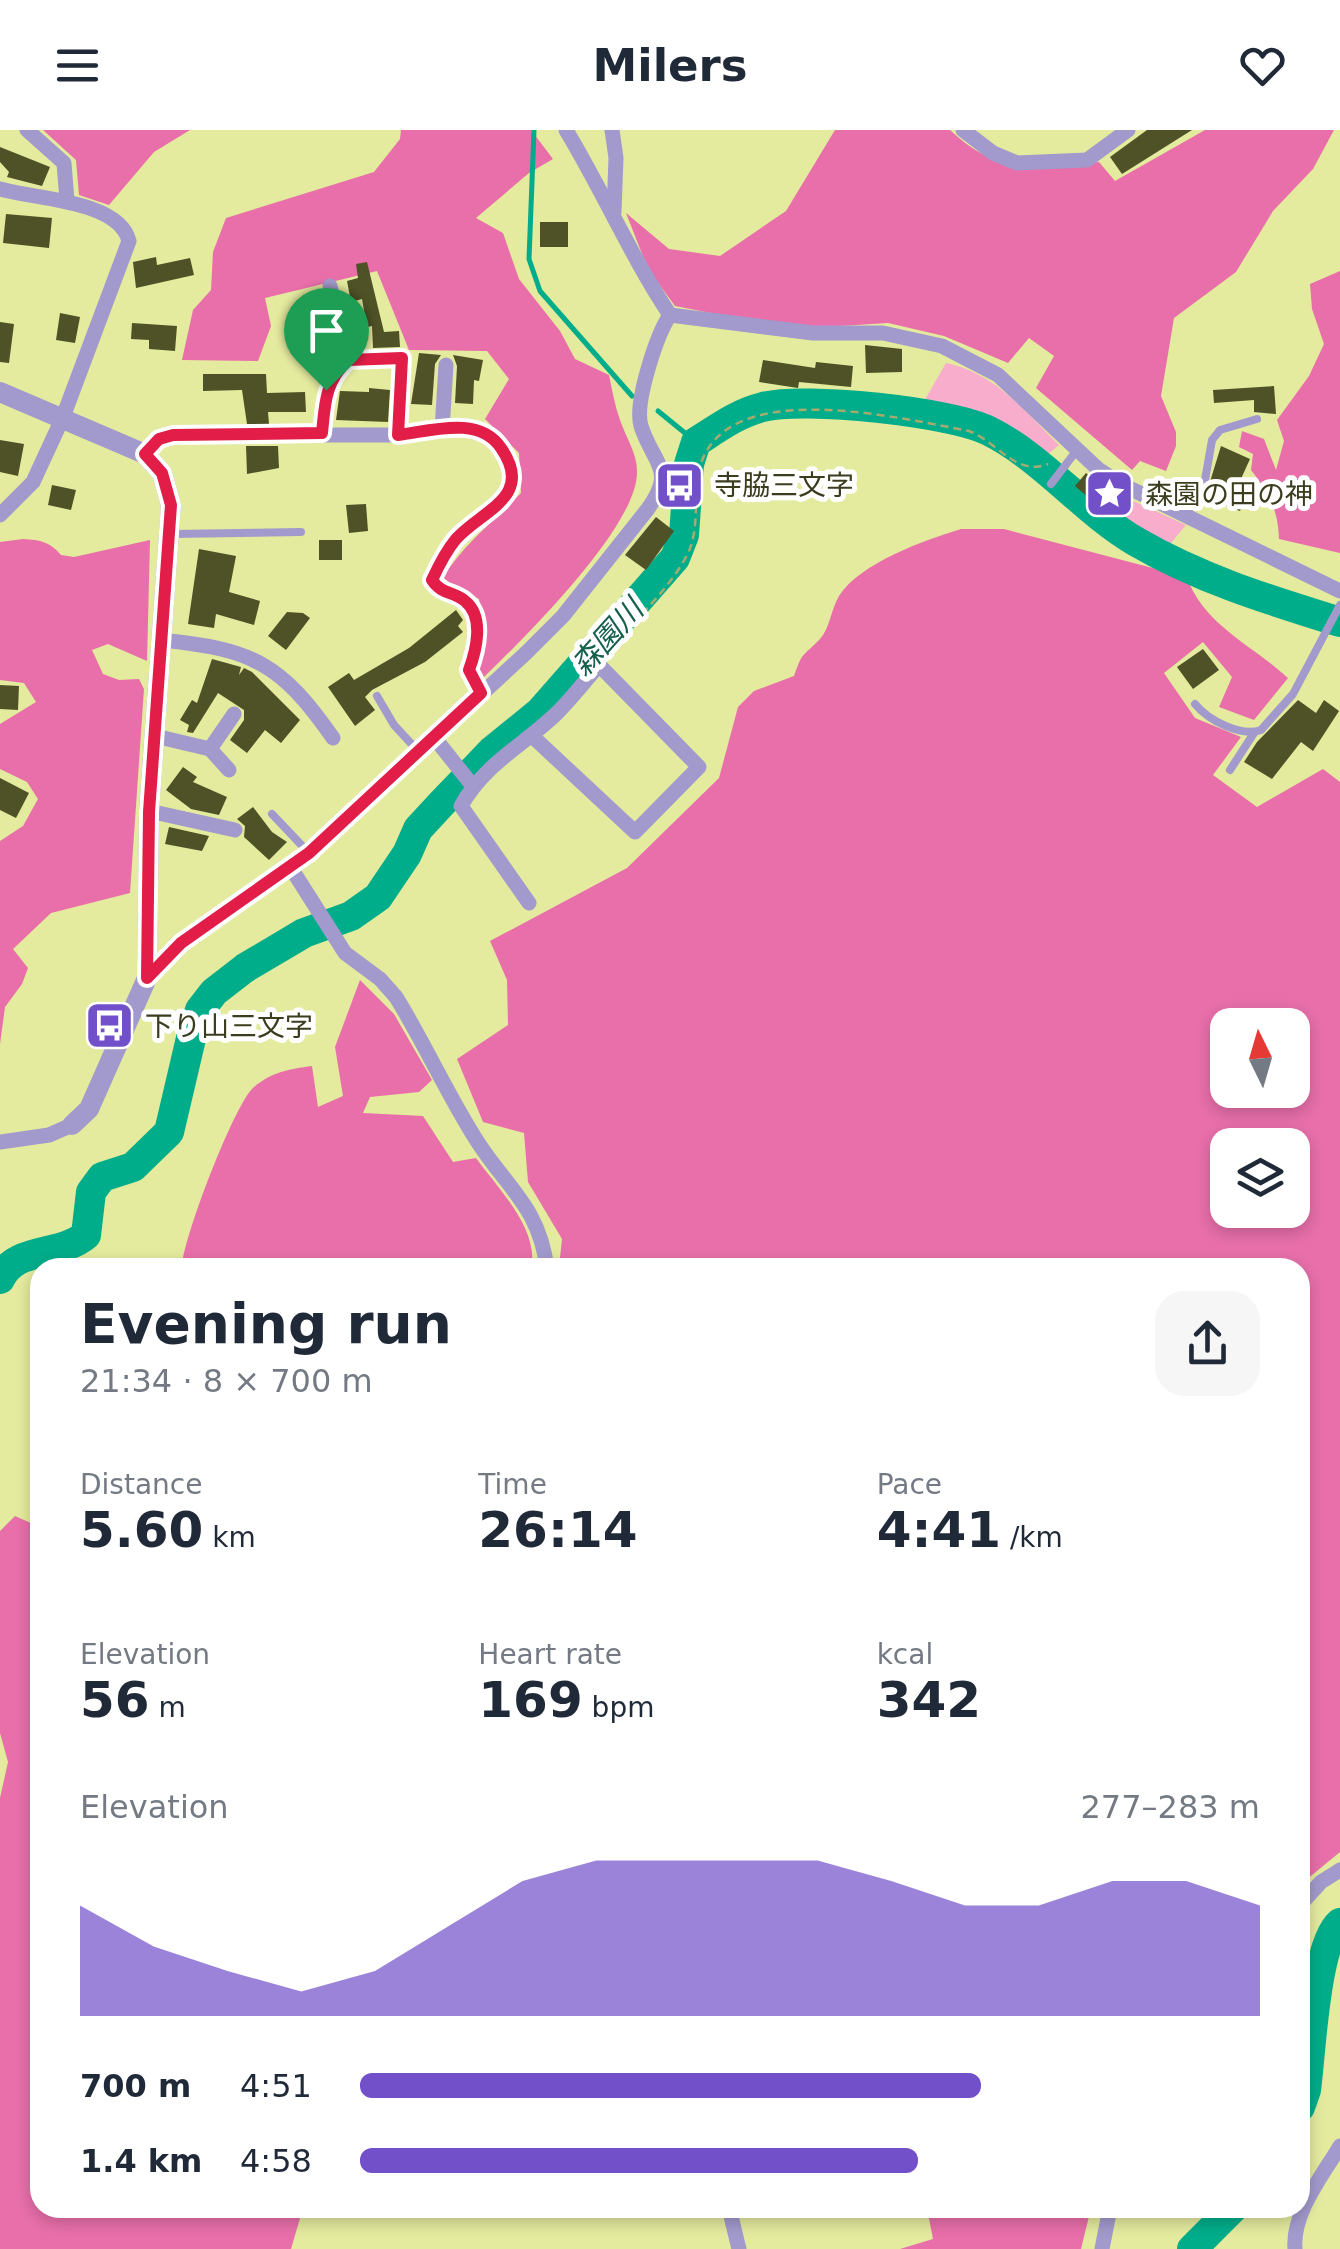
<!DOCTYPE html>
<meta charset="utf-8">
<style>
:root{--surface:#fff;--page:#f6f6f7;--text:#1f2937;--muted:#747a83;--accent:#7150c9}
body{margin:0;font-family:"DejaVu Sans","Noto Sans JP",sans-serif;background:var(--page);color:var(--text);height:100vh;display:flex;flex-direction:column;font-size:38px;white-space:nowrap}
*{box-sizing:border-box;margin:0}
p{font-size:32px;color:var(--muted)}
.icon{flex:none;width:55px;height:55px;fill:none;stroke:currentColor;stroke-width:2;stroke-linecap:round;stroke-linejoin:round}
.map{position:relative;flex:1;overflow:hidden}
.drawer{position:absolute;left:30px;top:1128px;width:1280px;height:960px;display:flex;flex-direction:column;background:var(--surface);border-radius:30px;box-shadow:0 5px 15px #0003}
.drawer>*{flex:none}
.needle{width:65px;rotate:355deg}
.buttons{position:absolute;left:1210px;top:878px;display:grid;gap:20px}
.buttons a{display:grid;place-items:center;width:100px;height:100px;border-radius:20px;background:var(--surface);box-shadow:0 5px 15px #0003;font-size:50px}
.pin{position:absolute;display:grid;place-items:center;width:85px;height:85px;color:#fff;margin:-102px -42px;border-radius:50% 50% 50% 0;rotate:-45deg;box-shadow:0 0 10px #0007}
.pin .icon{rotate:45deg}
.round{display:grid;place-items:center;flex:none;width:105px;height:105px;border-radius:30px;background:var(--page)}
.headline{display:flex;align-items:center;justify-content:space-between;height:170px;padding:0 50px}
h1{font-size:55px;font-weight:700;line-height:75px}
.figures{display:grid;grid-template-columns:repeat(3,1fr);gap:15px;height:170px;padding:10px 50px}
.figures div{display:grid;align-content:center}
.figures b{font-size:50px;font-weight:700}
.figures small{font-size:28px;font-weight:400}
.figures p{font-size:28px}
.chart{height:280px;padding:20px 50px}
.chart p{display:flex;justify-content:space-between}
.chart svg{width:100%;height:180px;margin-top:10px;fill:var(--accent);opacity:.7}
ul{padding:0 50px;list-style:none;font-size:32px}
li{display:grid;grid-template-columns:160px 120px 1fr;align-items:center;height:75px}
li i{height:25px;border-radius:12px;background:var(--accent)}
header{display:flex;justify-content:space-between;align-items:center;height:130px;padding:0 50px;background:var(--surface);font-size:45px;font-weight:700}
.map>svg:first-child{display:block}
.green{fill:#f8adcd}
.forest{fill:#e86faa;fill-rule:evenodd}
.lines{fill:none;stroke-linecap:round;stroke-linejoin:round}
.stream{stroke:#00ad8a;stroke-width:5}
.river{stroke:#00ad8a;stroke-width:30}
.building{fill:#4f5226}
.path{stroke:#a6aa6f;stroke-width:2.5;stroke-dasharray:8 5;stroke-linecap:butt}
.service{stroke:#a29acc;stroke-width:8}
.minor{stroke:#a29acc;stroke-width:15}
.tertiary{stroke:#a29acc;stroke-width:20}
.route-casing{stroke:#fff;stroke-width:20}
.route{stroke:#e11d48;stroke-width:12}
.labels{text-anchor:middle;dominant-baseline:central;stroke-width:10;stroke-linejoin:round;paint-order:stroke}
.poi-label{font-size:28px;fill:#3b3d1e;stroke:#fff;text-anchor:start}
.water-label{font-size:30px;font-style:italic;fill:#16604d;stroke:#fff}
</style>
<header><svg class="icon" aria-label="menu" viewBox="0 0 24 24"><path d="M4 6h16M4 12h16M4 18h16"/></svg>Milers<svg class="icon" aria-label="heart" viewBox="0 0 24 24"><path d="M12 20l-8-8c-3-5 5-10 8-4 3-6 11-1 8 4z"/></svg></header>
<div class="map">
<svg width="1340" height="2119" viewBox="0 0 1340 2119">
<rect width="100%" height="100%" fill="#e4ea9e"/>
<!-- green -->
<g class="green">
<path d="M 946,233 C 995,243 1025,281 1059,315 L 1041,330 L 980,287 L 923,273 Z"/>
<polygon points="1118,364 1186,395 1167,418 1105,381"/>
</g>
<!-- forest -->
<g class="forest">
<polygon points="43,0 190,0 154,22 109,75 79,65 76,30"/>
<path d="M 401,0 L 531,0 L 553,29 L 529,43 L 476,88 L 503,103 L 519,149 L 560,201 L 575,229 L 609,245 C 612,260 615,276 620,290 C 626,308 637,323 637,341 C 639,396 521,511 482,549 L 476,535 L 486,510 L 479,469 L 454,457 L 443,447 C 464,414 494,391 521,363 L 519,323 L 485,289 L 509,249 L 487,221 L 409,220 L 377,141 L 265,168 L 271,196 L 258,231 L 182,230 L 193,180 L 211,160 L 213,122 L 226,88 L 374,42 L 400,9 Z"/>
<path d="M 835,0 L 950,0 C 1003,49 1034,37 1099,32 L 1115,51 L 1205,0 L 1334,0 L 1313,39 L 1273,81 L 1236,142 L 1174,188 L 1161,266 L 1176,302 L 1176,316 L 1166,341 L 1140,331 L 1132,340 L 1036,258 L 1054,226 L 1029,208 L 1008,233 L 944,206 L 888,193 L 792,199 L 675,176 L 648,139 L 626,83 L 669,119 L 720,126 L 786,81 Z"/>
<path d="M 1340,141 L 1340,423 L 1279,409 C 1278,379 1269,363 1251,340 L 1253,324 L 1239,317 L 1242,301 L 1264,309 L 1276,340 L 1284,311 L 1277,290 L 1309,246 L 1324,214 L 1312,179 L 1310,154 Z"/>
<path d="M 961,399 L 1004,399 L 1187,447 C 1203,495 1254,516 1288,548 L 1254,590 L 1219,577 L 1232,547 L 1203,512 L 1164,543 L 1195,588 L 1241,607 L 1213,645 L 1257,677 L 1323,639 L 1340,652 L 1340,1722 L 1300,1755 L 1300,1138 L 559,1137 L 562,1109 L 528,1052 L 524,1003 L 483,992 L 457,929 L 508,895 L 507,850 L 490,811 L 627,738 L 719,648 L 738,577 L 754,561 L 794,546 C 803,520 803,527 820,509 C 830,498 831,479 839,466 C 860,433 925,410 961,399 ZM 1228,895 L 1292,895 L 1292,960 L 1228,960 ZM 1228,1015 L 1292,1015 L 1292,1080 L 1228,1080 Z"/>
<path d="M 23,409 C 41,410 50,412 61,425 L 74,427 L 150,410 L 147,531 L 108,514 L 92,520 L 103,544 L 119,550 L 139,549 L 144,559 L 130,763 L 51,783 L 13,819 L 28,838 L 22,854 L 5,877 L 0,914 L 0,711 L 23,696 L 38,669 L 27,652 L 0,639 L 0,594 L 36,572 L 24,553 L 0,550 L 0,412 Z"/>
<path d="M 360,850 L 394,884 L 432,950 L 419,962 L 370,967 L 363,983 L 423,986 L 453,1032 L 476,1028 C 499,1060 537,1096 532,1137 L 182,1137 C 182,1111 235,972 254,957 C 272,942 289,939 312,936 L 318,977 L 343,966 L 335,917 Z"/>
<polygon points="15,1386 40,1397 40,2078 303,2078 291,2119 0,2119 0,1668 8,1632 0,1603 0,1401"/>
<polygon points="927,2078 1091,2078 1081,2119 900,2119 933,2109"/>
</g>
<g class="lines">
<!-- stream -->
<g class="stream">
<polyline points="534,0 529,129 540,161 632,266"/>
<polyline points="658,281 696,312"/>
</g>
<!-- river -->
<g class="river">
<path d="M 0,1149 C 15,1116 60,1127 86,1105 L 91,1062 L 102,1047 L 133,1037 L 169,1002 L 192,904 L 200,880 L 214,862 L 245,838 L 304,803 L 351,786 L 378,767 L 407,724 L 418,699 L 442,673 L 492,621 L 540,582 L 675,428 L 684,405 L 689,334 L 696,312 C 718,298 738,283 763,277 C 803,266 953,282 989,301 C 1043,328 1083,380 1135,411 C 1200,449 1269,470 1340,492"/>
<path d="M 1300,1977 L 1306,1960 C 1311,1924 1315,1814 1340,1793"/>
<polyline points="1192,2119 1233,2078"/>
</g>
</g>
<!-- building -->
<g class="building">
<polygon points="1147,0 1192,0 1122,44 1110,27"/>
<polygon points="0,17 50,37 42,56 7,47 9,42 0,32"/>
<polygon points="6,84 52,88 49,118 3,113"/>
<rect x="540" y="92" width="28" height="25"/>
<polygon points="156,127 157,135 190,128 194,145 136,158 133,132"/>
<polygon points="367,132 384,202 399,201 400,217 373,218 372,196 367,197 362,169 351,172 347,151 358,148 356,134"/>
<polygon points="60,183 80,187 75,213 56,210"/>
<polygon points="0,192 14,194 9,233 0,232"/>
<polygon points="132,193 177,196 175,221 149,219 149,210 131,209"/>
<polygon points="865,215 902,219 902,242 866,243"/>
<polygon points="419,223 441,225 435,234 432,275 411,274"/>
<polygon points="453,225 483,230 479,251 474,250 473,274 455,273 457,236"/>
<polygon points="763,230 815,238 816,232 853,236 851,257 799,252 798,258 759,252"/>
<polygon points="203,244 266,244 267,263 305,262 306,282 268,282 269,294 247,294 242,260 203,261"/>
<polygon points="1274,256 1276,284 1254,282 1254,270 1214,273 1213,260"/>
<polygon points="369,258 390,260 388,292 336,290 340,261 369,262"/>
<polygon points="0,310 24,314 18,346 0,342"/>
<polygon points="246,316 278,316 279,338 247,344"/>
<polygon points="1221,316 1250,329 1240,351 1250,355 1240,381 1205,368"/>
<polygon points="1086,343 1109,361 1097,375 1075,356"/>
<polygon points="52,355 76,360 71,380 48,375"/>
<polygon points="366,374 368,401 349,403 346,375"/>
<polygon points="656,387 674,401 646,440 625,425"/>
<rect x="319" y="410" width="23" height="20"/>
<polygon points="199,419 236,426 229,462 260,471 254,495 216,484 214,498 188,494"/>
<polygon points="456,480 463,490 458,496 463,502 425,532 372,560 365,567 375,580 355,596 328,557 349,543 354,550 409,518"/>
<polygon points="287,482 303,483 310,488 286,520 268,506"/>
<polygon points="1203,519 1219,540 1193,559 1177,537"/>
<polygon points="212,529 241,537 239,545 244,538 252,542 300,590 281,613 265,600 247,623 230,610 244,590 244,580 218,563 193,603 187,602 189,595 180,590 192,570 197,573"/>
<polygon points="0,555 19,556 18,580 0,579"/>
<polygon points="1298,570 1316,583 1324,570 1339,581 1313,621 1301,612 1272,649 1244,632 1257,612"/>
<polygon points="183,637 197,647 193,652 227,667 219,685 191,679 166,660"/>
<polygon points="0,648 29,663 16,688 0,680"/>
<polygon points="253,677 272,702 287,712 269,730 244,707 245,696 237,689"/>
<polygon points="169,697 209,706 202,721 165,714"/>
</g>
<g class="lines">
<!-- path -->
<g class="path">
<path d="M 451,466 L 440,462 L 432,450 C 438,437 446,420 456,409 C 482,380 537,365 500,316 C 489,302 476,298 459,298"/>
<path d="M 608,523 C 632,492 667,462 686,427 C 704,395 688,354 706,322 C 746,250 904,289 969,301 C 998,312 1016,347 1048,334"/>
</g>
<!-- service -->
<g class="service">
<polyline points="1051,354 1077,320"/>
<polyline points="1186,384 1205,350 1212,310 1220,300 1257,289"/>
<polyline points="173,404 301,402"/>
<path d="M 465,471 C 481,494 479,516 469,540 L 481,563"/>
<polyline points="377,566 394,595 418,621"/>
<path d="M 1195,574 C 1208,590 1240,607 1261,600 L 1293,564 L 1340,475"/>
<polyline points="1230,640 1254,603"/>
<polyline points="272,684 309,723"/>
</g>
<!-- minor -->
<g class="minor">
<polyline points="27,0 64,33 67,71"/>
<path d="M 566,0 C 603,61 630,125 670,185 L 813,203 L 883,203 L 942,216 L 998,245 L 1098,339 L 1121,354 L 1340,461"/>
<polyline points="612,0 616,28 614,82"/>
<polyline points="963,0 993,23 1017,33 1087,30 1128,0"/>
<path d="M 0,59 C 33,69 119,70 129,111 L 63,287 L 33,352 L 0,385"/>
<polyline points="348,231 403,228 398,305"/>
<path d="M 322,303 C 325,272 325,253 348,231 L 330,156"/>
<polyline points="145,324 159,309 173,305 398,305 442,300 446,235"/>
<path d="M 161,510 C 252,519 281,533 333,608"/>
<polyline points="155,606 210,619 234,584"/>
<polyline points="433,606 472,655"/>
<polyline points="210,619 229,640"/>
<polyline points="149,681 235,700"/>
<path d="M 291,738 L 345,823 L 380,849 L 396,867 C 425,914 447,964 477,1011 C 508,1059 539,1077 547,1138"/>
<path d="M 529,773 L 461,676 C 484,634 524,615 557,583 C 572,568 585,551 599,535 L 699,637 L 635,702 L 531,605"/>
<path d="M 147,848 L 181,813 L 309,723 L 526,523 L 563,486 L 647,380 C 677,339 653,334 641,296 C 634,273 657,204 670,185"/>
<polyline points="0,1012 49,1005 72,995"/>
<polyline points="1300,1775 1321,1752 1340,1740"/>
<polyline points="729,2078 739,2119"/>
<polyline points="1102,2119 1110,2078"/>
<path d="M 1295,2119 C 1292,2083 1322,2046 1340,2016"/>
</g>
<!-- tertiary -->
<polyline class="tertiary" points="0,262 145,324 162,343 171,375 149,681 147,848 89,979 72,995"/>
</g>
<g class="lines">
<defs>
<path id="route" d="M 402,228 L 398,305 C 431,301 479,285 501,318 C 535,367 482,380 456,409 C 446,421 438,437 432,450 C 442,465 453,461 465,471 C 485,487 476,521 469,540 L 481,563 L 309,723 L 181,813 L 147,848 L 149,682 L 171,375 L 162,343 L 145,324 L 159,309 L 173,305 L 322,303 C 325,273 325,252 348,230 Z"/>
</defs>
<!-- route casing -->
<use href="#route" class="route-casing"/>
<!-- route -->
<use href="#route" class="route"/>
</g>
<!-- icons -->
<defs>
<symbol id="bus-square" viewBox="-11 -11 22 22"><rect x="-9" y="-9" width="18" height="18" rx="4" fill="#7150c9" stroke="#fff"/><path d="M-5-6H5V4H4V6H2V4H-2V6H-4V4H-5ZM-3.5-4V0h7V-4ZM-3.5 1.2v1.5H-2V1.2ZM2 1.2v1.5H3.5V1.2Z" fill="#fff"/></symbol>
<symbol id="sight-square" viewBox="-11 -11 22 22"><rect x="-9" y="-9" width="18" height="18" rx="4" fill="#7150c9" stroke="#fff"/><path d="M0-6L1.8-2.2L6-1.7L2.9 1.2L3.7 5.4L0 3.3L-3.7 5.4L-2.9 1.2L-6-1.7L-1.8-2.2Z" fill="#fff"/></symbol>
</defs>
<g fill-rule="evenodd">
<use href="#bus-square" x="652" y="328" width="55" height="55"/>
<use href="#sight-square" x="1082" y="336" width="55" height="55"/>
<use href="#bus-square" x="82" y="868" width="55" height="55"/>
</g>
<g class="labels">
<!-- poi labels -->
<g class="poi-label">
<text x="714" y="355">寺脇三文字</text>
<text x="1145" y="364">森園の田の神</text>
<text x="145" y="896">下り山三文字</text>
</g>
<!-- water labels -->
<g class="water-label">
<text transform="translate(607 507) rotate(-48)">森園川</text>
</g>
</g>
</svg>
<div class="buttons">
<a><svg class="needle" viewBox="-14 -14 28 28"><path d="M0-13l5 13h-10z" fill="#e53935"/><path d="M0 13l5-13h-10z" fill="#747a83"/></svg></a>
<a><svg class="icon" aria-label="layers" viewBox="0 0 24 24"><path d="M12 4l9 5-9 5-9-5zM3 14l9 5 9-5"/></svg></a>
</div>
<div class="pin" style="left:326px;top:260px;background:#1e9e55"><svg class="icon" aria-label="arrive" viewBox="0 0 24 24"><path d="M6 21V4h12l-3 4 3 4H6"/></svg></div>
<section class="drawer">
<div class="headline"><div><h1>Evening run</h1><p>21:34 · 8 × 700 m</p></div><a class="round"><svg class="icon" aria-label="share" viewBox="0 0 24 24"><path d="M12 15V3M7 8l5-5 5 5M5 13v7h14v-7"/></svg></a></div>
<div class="figures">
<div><p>Distance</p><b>5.60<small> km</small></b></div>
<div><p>Time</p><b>26:14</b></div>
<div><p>Pace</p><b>4:41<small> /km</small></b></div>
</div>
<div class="figures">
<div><p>Elevation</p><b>56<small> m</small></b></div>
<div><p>Heart rate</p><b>169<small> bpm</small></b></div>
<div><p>kcal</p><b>342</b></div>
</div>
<div class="chart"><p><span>Elevation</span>277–283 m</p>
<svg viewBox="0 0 160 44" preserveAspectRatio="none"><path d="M0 44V17L10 27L20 33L30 38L40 33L50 22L60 11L70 6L80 6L90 6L100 6L110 11L120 17L130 17L140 11L150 11L160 17V44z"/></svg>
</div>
<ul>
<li><b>700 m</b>4:51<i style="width:69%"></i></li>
<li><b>1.4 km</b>4:58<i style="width:62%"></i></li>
</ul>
</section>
</div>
